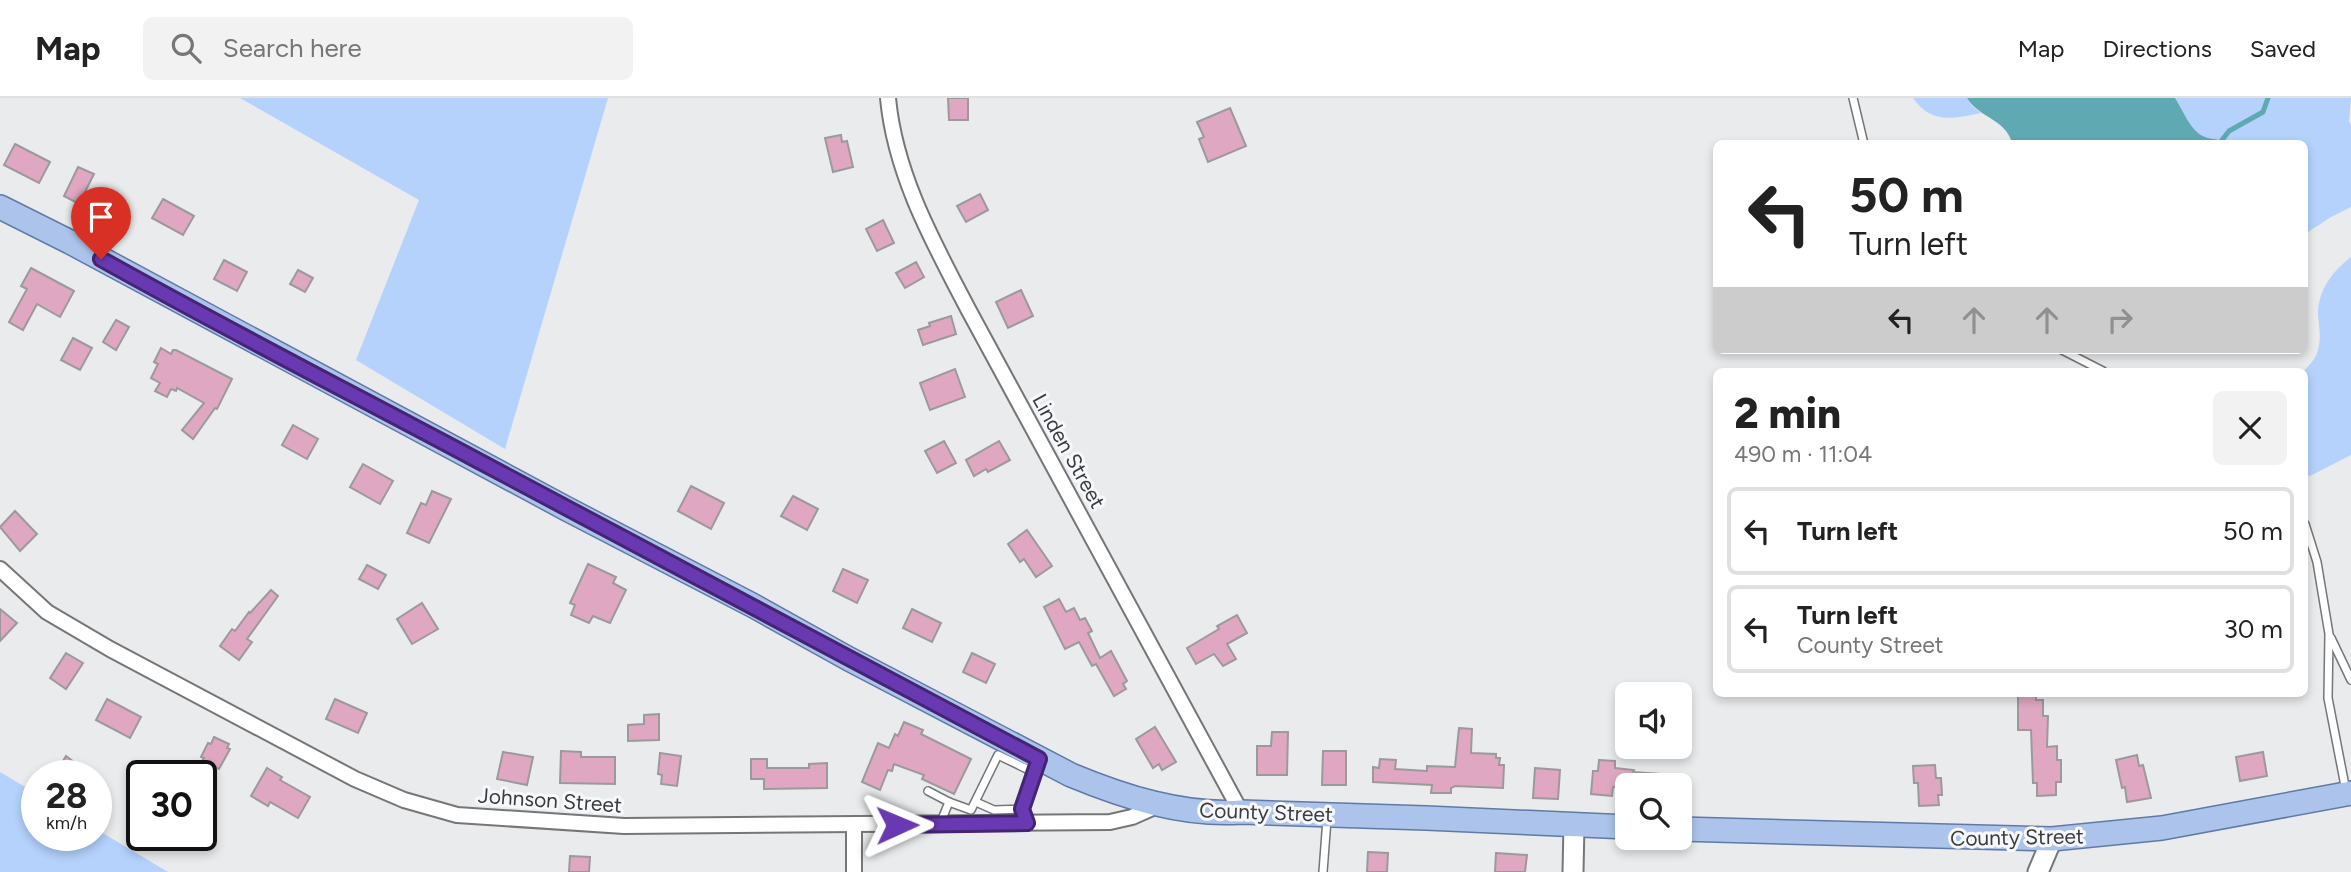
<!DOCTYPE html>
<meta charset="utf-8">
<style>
body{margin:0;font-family:Figtree,sans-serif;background:#f2f2f2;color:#222;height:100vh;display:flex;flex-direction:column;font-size:26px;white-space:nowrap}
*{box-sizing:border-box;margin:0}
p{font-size:23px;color:#767676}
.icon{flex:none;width:38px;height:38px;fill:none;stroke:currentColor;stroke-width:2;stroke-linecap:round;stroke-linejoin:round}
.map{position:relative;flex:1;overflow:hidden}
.drawer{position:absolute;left:1713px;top:270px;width:595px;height:329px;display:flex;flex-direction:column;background:#fff;border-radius:10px;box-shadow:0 4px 10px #0003}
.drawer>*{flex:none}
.top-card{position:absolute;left:1713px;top:42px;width:595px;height:214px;border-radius:10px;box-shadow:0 4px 10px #0003;background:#fff;color:#222;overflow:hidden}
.controls{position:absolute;left:1615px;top:584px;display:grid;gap:14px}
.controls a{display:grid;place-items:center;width:77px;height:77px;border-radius:10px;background:#fff;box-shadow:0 4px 10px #0003;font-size:35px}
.speed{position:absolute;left:21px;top:662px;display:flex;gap:14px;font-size:35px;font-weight:700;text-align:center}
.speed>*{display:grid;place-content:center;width:91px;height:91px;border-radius:50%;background:#fff;box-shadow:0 4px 10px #0003;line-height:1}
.speed small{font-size:18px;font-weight:400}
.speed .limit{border:4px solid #111;border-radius:10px;background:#fff;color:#111}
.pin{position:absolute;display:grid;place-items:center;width:60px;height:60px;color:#fff;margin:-72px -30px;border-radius:50% 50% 50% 0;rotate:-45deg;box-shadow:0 0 7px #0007}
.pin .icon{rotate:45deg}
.me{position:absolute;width:77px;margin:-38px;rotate:89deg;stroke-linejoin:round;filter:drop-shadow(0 0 5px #0008)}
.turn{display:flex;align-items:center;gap:24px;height:147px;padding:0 21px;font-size:32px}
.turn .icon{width:91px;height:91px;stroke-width:2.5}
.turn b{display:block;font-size:49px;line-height:60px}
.lanes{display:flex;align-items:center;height:66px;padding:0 21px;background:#0003;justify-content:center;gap:35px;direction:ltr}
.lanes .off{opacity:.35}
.round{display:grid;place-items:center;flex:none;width:74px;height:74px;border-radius:10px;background:#f2f2f2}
.head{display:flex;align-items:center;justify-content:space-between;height:119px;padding:0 21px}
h1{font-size:42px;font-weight:800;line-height:52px}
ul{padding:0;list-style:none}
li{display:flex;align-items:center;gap:21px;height:88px;margin:0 14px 10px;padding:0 7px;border:4px solid #e0e0e0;border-radius:10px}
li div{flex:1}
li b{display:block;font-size:26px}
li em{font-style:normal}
header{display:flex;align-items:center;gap:42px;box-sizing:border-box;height:98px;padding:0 35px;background:#fff;border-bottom:2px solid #e0e0e0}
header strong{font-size:33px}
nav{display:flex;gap:38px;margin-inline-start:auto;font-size:24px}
.search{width:490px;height:63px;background:#f2f2f2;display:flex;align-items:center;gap:18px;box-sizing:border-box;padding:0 24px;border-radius:10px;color:#767676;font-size:26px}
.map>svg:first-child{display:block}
.green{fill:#b4d2fc}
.water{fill:#5fa9b2}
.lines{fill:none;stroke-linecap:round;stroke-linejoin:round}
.stream{stroke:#5fa9b2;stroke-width:5}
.building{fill:#dfa7c2;stroke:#9c999b;stroke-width:2}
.lane-casing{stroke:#757678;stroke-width:10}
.street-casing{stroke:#757678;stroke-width:18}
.secondary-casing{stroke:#757678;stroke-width:23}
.primary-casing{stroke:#607aa5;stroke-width:26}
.lane{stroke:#fff;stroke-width:7}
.street{stroke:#fff;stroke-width:14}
.secondary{stroke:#fff;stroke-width:19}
.primary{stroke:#acc4eb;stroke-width:23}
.route-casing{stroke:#442573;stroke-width:18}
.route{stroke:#6939b1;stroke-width:12}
.labels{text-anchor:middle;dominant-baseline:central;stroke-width:6;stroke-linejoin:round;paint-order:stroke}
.street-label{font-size:21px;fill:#3b3c3d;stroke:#f6f8fb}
</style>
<header>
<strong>Map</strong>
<div class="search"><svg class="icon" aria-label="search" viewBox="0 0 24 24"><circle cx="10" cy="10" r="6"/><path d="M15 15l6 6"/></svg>Search here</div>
<nav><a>Map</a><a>Directions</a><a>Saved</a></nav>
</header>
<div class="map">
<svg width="2351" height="774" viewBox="0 0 2351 774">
<rect width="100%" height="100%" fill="#e9ebed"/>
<g class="green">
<path d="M240,0H608L505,351L356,262L419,102Z"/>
<path d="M1913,0H1967L1972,8L1981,15C1953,21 1931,26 1913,0Z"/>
<path d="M2175,0H2351L2349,23L2351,28V109L2331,119L2305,136V46L2226,45C2219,40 2213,42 2205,39C2191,34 2183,12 2175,0Z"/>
<path d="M2351,159V357L2310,378L2305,377L2304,273C2308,268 2315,262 2317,255C2322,241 2319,230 2318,216C2318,192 2333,173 2351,159Z"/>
<path d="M0,674L37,696V737H96V731L168,774H0Z"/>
</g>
<path class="water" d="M1967,0H2175C2183,12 2191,34 2205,39C2213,42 2219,40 2226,45H2012C2006,21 1979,20 1967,0Z"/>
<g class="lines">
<path class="stream" d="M2222,42L2229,33L2263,14L2268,0"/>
</g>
<g class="building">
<path d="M948,0H968V22H949Z"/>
<path d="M1230,10L1246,48L1208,64L1199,41L1204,39L1197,24Z"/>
<path d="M841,37L842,44L847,43L853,69L833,74L825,40Z"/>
<path d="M15,46L50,64L39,85L4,67Z"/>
<path d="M78,69L94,76L79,106L64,98Z"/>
<path d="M980,96L988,112L966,124L957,108Z"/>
<path d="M163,101L194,118L183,137L152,120Z"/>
<path d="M883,122L894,145L877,153L866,131Z"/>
<path d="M224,162L247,174L237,193L214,181Z"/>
<path d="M916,164L924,179L905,190L896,175Z"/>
<path d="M31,170L74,193L60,219L37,206L23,232L9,224L27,191L21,188Z"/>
<path d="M298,172L313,180L305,194L290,186Z"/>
<path d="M1021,192L1033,218L1008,230L996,204Z"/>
<path d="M951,218L956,236L923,247L918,232L930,228L929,225Z"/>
<path d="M116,222L129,229L116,252L103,244Z"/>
<path d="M73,240L92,250L80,272L61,262Z"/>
<path d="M161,250L171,256L173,252H176L232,281L217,311L215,310L193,341L182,332L204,305L177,290L176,293L171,291L167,299L155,293L160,285L151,280L158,266L154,264Z"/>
<path d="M955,271L965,299L930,312L920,285Z"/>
<path d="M293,327L318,341L307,361L282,347Z"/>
<path d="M944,343L956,365L937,375L925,353Z"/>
<path d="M999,343L1010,362L988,374L986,371L974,378L966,362Z"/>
<path d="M363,366L393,383L380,406L350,389Z"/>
<path d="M691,388L724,405L711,431L678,413Z"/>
<path d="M432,393L451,401L429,445L407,435L421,405L426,407Z"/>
<path d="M793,398L818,411L807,432L781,418Z"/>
<path d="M15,413L37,436L20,453L0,429Z"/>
<path d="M1027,432L1052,468L1036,479L1024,461L1020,464L1008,446Z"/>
<path d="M588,466L616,479L613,485L626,492L610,525L593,518L589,525L571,517L575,507L570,505Z"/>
<path d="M367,467L386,477L378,491L359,481Z"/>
<path d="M843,471L868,482L857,505L833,493Z"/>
<path d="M271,492L278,498L247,541L252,544L239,562L220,548L232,531L235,533L249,514L250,515Z"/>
<path d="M1059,501L1066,514L1074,510L1080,522L1085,520L1092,533L1088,535L1100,560L1111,553L1127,583L1123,586L1126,591L1114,598L1096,566L1092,568L1079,544L1065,551L1044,509Z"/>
<path d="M422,505L438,531L412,546L397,521Z"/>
<path d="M0,511L17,525L0,543Z"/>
<path d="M912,511L941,525L932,544L903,530Z"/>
<path d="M1237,517L1247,535L1227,546L1236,561L1223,568L1214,556L1196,566L1187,550L1219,531L1217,528Z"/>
<path d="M66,555L83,565L66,591L50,580Z"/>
<path d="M972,555L995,566L986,585L963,574Z"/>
<path d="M2018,598H2036V602H2043V618H2048L2047,649L2057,648V662H2061V684H2056V697L2037,698V685H2033L2031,632H2018Z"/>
<path d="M107,601L141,619L130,640L96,622Z"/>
<path d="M335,601L367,615L358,635L326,621Z"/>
<path d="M659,616V642L628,643V627L644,626V617Z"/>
<path d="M904,624L923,632L921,636L971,661L954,696L922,681L924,677L894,666L892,673L888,672L880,692L862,684L878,645L889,650L895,636L898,638Z"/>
<path d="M1155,629L1176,664L1162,672L1159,666L1153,670L1136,641Z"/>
<path d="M1459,630L1472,631L1471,655L1496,656V660H1500L1499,667H1504L1503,690L1455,688L1451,690V695H1431L1432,687L1373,684V669L1379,670L1380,661L1396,662L1395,671L1427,673V668L1455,669Z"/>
<path d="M1272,634H1288L1287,677H1257V648H1271Z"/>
<path d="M214,639L229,646L227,650L230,651L219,671L202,663L204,660L201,659L208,645L211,646Z"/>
<path d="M561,653L581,654V659H615V686L560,685Z"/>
<path d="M1323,653H1346V687H1322Z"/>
<path d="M503,654L533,659L527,687L497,681Z"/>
<path d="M2263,654L2267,678L2240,683L2236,659Z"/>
<path d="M660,655L681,658L677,688L661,686L662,677L658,676Z"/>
<path d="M2137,657L2139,668L2143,667L2151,700L2127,704L2125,689L2122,690L2116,662Z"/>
<path d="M66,658L78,667L71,677H64L57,673Z"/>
<path d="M751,661H767V670H809V666L827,665V690L764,691V681H751Z"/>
<path d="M1599,662L1615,663V670L1634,672L1633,674L1674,677V688H1628V691L1613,689L1612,698L1591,696L1593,673H1598Z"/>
<path d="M1935,667L1936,680H1941L1942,697H1938L1939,707L1919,708L1918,685H1914L1913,668Z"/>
<path d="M267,670L282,679L280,682L310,699L298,720L270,704L268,708L251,698Z"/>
<path d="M1535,670L1560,672L1558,701L1533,700Z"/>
<path d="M1368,754L1388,755L1387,774H1367Z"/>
<path d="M1496,755L1527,757L1525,774H1495Z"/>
<path d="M570,758L590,759L589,774H569Z"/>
</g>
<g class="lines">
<defs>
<g id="lane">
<path d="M1853,0L1864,46"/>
<path d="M2062,252L2103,273"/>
<path d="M2305,426L2317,464L2329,536L2328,600L2346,693"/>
<path d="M2331,540L2351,582"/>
<path d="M928,693L949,704L940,726"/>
<path d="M949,704L971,712L998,657L1033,674"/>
<path d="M976,704L994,712L1022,711"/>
<path d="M1027,725L1022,711L1035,671"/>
<path d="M1323,774L1327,721"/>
</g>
<g id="street">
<path d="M888,0C895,76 933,144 968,211L1241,714"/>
<path d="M0,471L47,514L110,551L355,681L404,702L457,717L624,728L1110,724L1132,719L1159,707"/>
<path d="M854,774V728"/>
</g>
<g id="secondary">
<path d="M1573,774L1574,727"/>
<path d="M2038,774L2052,741"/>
</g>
<g id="primary">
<path d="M0,109L70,144L567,411L752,507L849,561L1071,677C1124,699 1183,718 1241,714L1426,720L1628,729"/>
<path d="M1680,731L2052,741L2162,730L2351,695"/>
</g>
</defs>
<use href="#lane" class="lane-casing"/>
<use href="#street" class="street-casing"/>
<use href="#secondary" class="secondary-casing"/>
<use href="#primary" class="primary-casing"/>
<use href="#lane" class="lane"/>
<use href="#street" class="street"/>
<use href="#secondary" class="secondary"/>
<use href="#primary" class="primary"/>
</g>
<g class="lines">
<defs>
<path id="route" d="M101,161C224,230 349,294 473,360C661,461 851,560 1039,661L1022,711L1027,725L897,727"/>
</defs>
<use href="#route" class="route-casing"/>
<use href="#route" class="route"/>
</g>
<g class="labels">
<g class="street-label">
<text transform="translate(1069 353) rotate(61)">Linden Street</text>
<text transform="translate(550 702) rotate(4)">Johnson Street</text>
<text transform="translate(1266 714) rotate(2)">County Street</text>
<text transform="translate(2017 739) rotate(-1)">County Street</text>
</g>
</g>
</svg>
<div class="controls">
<a><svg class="icon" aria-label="sound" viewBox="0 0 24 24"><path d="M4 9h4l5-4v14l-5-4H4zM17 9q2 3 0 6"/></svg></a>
<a><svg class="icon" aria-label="search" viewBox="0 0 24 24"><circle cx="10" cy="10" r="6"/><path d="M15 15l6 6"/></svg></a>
</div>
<div class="speed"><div>28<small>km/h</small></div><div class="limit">30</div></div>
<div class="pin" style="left:101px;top:161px;background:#d93025"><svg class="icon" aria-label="arrive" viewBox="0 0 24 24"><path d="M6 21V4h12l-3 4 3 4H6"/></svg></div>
<svg class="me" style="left:897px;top:727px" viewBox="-20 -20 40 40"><path d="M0-17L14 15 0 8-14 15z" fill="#6939b1" stroke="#fff" stroke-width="4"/></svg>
<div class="top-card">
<div class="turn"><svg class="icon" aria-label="left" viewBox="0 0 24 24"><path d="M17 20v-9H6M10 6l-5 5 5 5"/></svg><div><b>50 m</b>Turn left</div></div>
<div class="lanes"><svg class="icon" aria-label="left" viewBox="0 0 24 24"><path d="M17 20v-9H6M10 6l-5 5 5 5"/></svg><svg class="icon off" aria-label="ahead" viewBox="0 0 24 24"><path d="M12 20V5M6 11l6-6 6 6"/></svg><svg class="icon off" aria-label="ahead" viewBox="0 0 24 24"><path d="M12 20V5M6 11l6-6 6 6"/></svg><svg class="icon off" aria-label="right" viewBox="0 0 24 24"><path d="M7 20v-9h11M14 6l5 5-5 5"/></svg></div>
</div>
<section class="drawer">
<div class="head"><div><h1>2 min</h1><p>490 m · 11:04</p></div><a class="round"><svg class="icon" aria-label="close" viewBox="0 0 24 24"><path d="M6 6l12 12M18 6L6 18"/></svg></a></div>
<ul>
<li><svg class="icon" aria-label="left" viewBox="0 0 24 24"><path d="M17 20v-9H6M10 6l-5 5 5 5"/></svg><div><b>Turn left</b></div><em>50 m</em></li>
<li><svg class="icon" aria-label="left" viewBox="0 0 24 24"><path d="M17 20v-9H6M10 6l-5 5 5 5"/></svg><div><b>Turn left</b><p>County Street</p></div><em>30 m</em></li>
</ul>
</section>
</div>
